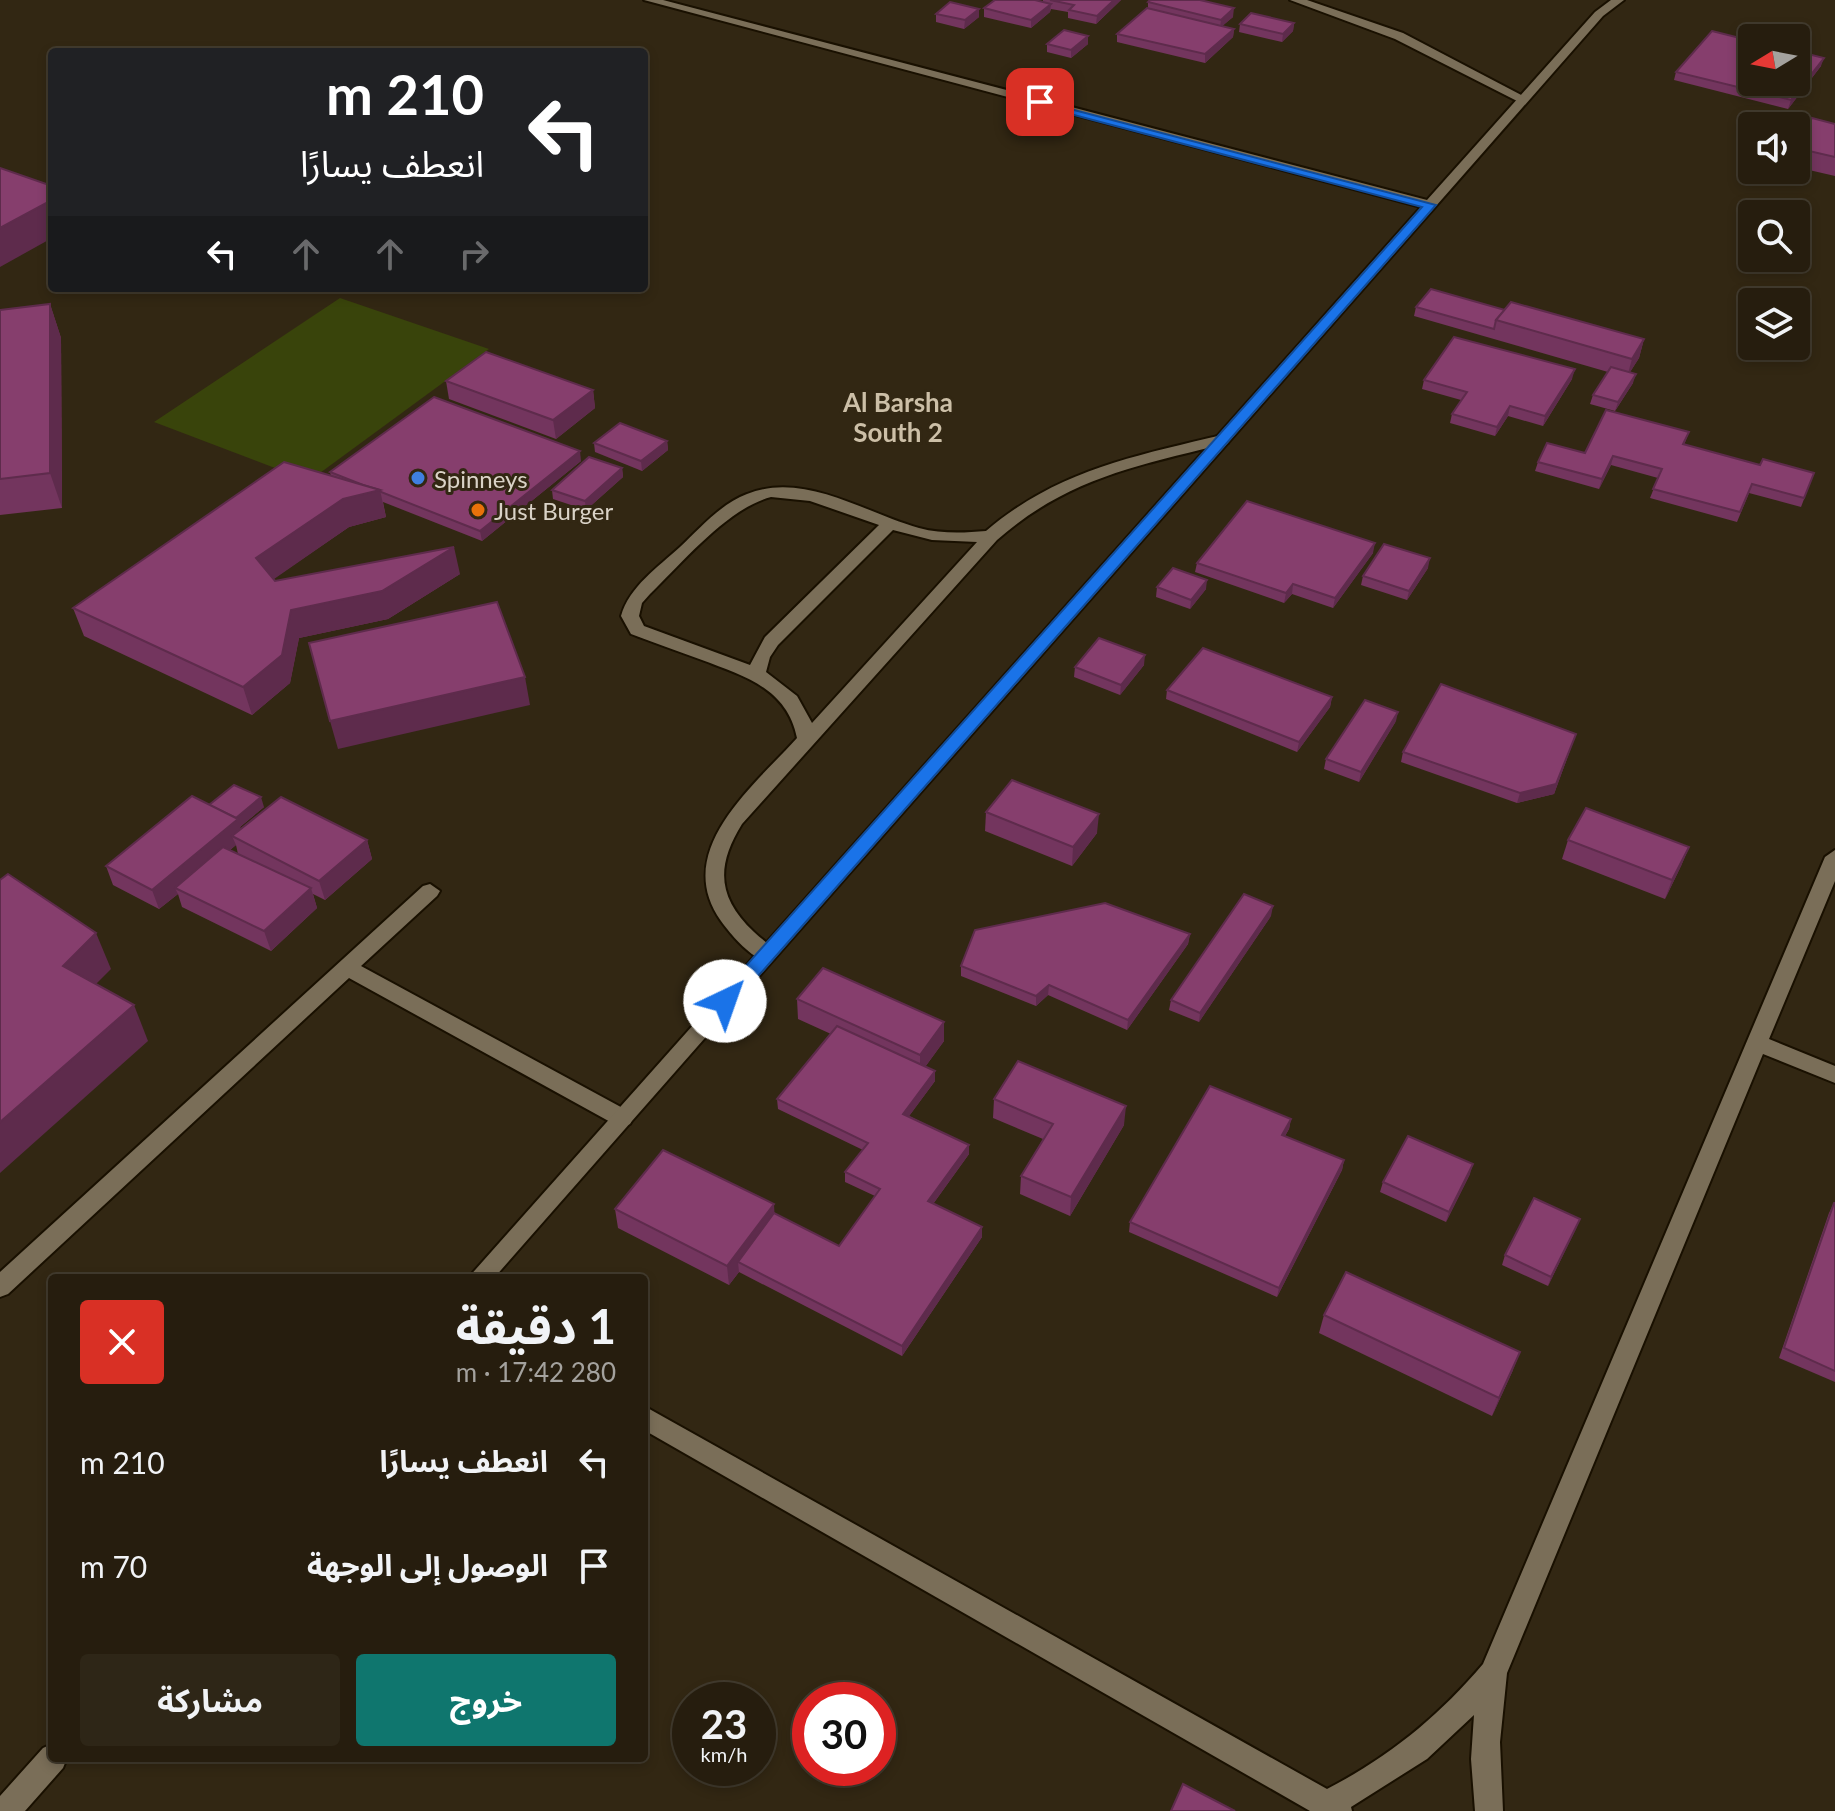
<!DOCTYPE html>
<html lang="ar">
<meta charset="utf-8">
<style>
body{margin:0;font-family:Lato,"Noto Sans Arabic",sans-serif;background:#2e2617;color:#f1f3f6;direction:rtl;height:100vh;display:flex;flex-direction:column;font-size:30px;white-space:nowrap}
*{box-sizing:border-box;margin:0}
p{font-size:26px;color:#a4a29e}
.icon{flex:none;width:44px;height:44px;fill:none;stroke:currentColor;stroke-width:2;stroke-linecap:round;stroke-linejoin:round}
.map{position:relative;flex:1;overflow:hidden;direction:ltr}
.side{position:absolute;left:48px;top:1274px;width:600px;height:488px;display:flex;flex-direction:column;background:#261d0e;border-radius:8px;box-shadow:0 4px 12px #0003,0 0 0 2px #423b2e;direction:rtl}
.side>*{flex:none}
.guide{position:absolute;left:48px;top:48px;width:600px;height:244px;border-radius:8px;box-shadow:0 4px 12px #0003,0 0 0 2px #423b2e;direction:rtl;background:#202124;color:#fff;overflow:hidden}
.needle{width:52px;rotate:260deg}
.controls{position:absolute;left:1738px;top:24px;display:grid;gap:16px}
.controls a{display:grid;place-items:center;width:72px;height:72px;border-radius:8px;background:#261d0e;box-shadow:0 4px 12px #0003,0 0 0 2px #423b2e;font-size:40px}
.speed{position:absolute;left:672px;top:1682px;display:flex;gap:16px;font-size:40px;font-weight:700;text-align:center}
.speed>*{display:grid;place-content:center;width:104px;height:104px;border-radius:50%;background:#261d0e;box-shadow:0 4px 12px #0003,0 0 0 2px #423b2e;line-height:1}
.speed small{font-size:20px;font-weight:400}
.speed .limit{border:12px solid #d22;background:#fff;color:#111}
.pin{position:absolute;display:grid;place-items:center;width:68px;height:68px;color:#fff;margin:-34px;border-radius:16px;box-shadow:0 4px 12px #0006}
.me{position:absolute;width:88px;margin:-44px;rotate:42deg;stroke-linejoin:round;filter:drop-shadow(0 0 6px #0008)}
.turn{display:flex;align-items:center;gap:28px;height:168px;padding:0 32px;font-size:36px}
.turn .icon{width:104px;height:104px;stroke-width:2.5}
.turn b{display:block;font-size:56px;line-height:68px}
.lanes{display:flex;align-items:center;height:76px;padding:0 32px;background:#0003;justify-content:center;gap:40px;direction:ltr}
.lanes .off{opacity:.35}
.round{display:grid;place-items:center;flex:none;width:84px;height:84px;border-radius:8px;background:#2e2617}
.head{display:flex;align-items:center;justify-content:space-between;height:136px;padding:0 32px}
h1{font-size:48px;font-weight:700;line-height:60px}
.button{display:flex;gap:16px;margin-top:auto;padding:16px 32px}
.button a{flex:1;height:92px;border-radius:8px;background:#0f766e;color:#fff;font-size:32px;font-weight:700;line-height:92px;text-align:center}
.button a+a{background:#2e2617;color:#f1f3f6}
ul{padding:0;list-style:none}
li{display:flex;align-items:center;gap:24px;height:104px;padding:0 32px}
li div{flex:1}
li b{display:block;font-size:30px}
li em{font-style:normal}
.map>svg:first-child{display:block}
.green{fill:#39440b}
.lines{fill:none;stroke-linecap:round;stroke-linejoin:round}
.lane-casing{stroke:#191000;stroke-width:4}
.street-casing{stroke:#191000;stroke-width:4}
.lane{fill:#7a6e58;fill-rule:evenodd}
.street{fill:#7a6e58;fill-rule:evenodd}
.wall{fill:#73355e;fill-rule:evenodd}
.shaded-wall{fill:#5e2b4c}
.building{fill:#863e6d;stroke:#5e2b4c;stroke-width:2}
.route{fill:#1a73e8;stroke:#114b97;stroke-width:2}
.shop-dot{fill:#3f7fe0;stroke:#322713;stroke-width:3}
.food-dot{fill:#e8710a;stroke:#322713;stroke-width:3}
.labels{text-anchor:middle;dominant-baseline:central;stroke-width:6;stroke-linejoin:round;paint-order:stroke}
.poi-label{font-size:24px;fill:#dad3c7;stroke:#322713;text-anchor:start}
.far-district-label{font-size:26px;font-weight:bold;fill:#ccbfa7;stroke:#322713}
</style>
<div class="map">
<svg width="1835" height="1811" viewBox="0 0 1835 1811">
<rect width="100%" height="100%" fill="#322713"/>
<path class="green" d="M340,298L489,349L309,481L154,422Z"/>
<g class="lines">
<defs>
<g id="lane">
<path d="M1290,0H1307L1403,33L1529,99L1519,102L1395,39Z"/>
<path d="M1222,435L1228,437V443C1140,465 1067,478 997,540L742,824C716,866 717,897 754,932C762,940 772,945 777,954L774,959L767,962C749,956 732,936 721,921C671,851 754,786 797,738C787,688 744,676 702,660C678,651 654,643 631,634L621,616C629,587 658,567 680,547C699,529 722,503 747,494C804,471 865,513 919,528C941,534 964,533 986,531C1056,471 1134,456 1222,435ZM771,497L810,501L879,525L765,637L750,665L644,626L639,616L642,603L650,594C682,563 728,508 771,497ZM893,530L932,540L977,542L812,723L797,696L766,672L770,657L778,645Z"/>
<path d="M430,884L440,891L437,896L361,966L630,1112L633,1118L630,1124L622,1127L614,1124L349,978L8,1294L0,1297V1272L423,886Z"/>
</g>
<g id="street">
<path d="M644,0H663L1427,200L1595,12L1611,0H1624L1603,16L494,1278H468L1421,207Z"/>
<path d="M1835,850V881L1769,1039L1835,1066V1083L1763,1054L1507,1673L1500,1742L1503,1811H1475L1471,1759L1474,1715L1427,1759L1351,1807L1352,1811H1310L644,1430V1406L1327,1789C1389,1757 1438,1717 1483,1664L1825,857Z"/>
<path d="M52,1744V1758H67L63,1768L25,1811H0V1796L43,1748Z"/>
</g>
</defs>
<use href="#lane" class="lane-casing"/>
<use href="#street" class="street-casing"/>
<use href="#lane" class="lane"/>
<use href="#street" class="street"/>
</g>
<g class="wall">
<path d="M1043,0H1121L1096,24L1068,18V12L1051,9L1050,12L1031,28L984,17V8L1043,2Z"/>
<path d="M1148,2L1233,17L1222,26L1234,29L1233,37L1205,63L1117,42V34L1148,9Z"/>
<path d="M979,9V17L964,29L936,22V14Z"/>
<path d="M1294,23L1293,31L1282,42L1239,32L1240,24Z"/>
<path d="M1088,36V44L1071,58L1047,52V44Z"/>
<path d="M1821,66L1788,109L1674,80L1676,72Z"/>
<path d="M1835,124V176L1796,167V146Z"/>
<path d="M50,304L61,338L62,508L0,515V310Z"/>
<path d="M1416,307L1505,310L1644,339L1639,358L1630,372L1633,383L1615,411L1590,404L1593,395L1608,372L1414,316Z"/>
<path d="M1572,379L1543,426L1508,416L1495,436L1450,423L1452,414L1461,400L1422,389L1424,380Z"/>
<path d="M446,381L593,390L595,408L556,439L449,399Z"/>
<path d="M1689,432L1684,445L1760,465L1814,473L1801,507L1749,493L1737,522L1650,498L1658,478L1611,465L1599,489L1535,471L1538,462Z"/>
<path d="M667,441L668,450L642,471L595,452L594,443Z"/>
<path d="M581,461L482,541L383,502L386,517L349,527L273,579L275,581L460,574L388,619L299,638L290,683L252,715L84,636L73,608L331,476L330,472Z"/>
<path d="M622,468L623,477L586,510L553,499L552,490Z"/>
<path d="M1373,553L1333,608L1292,594L1284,603L1195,572L1197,563Z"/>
<path d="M1428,568L1407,600L1361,585L1363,576Z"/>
<path d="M1157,587L1206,589L1190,609L1156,597Z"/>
<path d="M1144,665L1120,695L1074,677L1075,667Z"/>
<path d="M1167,690L1332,697L1330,707L1297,752L1166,699Z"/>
<path d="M1396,721L1359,782L1324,769L1326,759Z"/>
<path d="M1576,734L1554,794L1517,803L1401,762L1403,752Z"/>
<path d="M209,805L264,807L240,827L241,829L367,840L372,859L325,900L313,894L317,908L271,951L182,907L178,894L159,909L113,885L106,866ZM236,845L238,854L230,850Z"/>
<path d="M986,812L1097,833L1072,866L985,831Z"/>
<path d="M1568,840L1689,847L1681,866L1665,899L1562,859Z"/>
<path d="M1271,916L1199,1022L1169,1010L1171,1000Z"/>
<path d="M1190,934L1188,944L1127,1030L1048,995L1036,1006L961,976V966Z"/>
<path d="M797,999L944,1041L925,1067L935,1071V1081L909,1116L969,1145V1154L933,1204L982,1237L902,1356L739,1272L729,1285L618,1228L615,1209L774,1204V1213L839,1246L875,1196L845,1182V1172L863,1150L778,1109L777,1099L831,1034L798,1019Z"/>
<path d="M994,1099L1124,1125L1070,1216L1020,1194L1021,1176L1043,1139L993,1118Z"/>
<path d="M1291,1119L1289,1129L1285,1136L1344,1160L1342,1170L1277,1297L1129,1232L1130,1222Z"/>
<path d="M1470,1174L1446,1222L1380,1192L1383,1182Z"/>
<path d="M1834,1203H1835V1382L1779,1358L1829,1213Z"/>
<path d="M1580,1219L1548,1286L1502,1265L1505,1255Z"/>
<path d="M1324,1315L1513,1370L1492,1416L1319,1333Z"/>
</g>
<g class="shaded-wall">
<path d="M1114,0H1121L1096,24L1097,16Z"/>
<path d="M1051,4L1050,12L1031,28V20Z"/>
<path d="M1234,8L1233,17L1220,28L1221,20Z"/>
<path d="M979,9V17L964,29L965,20Z"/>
<path d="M1294,23L1293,31L1282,42L1283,34Z"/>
<path d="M1234,29L1233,37L1205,63V54Z"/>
<path d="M1088,36V44L1071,58V50Z"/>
<path d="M1824,58L1821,66L1788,109L1791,100Z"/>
<path d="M52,200V238L0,267V228Z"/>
<path d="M50,304L61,338L62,508L50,473Z"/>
<path d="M1644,339L1639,358L1627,377L1632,359Z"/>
<path d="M1575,369L1572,379L1543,426L1545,416Z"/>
<path d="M1636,374L1633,383L1615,411L1618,402Z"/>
<path d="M593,390L595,408L556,439L553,420Z"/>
<path d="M1510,406L1508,416L1495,436L1497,427Z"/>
<path d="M667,441L668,450L642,471L641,461Z"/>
<path d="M580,451L581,461L482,541L480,531Z"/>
<path d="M1613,456L1611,465L1599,489L1602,479Z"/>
<path d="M622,468L623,477L586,510L585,501Z"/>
<path d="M380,490L386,517L349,527L264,586L256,558L343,499Z"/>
<path d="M1375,543L1373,553L1333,608L1335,598Z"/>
<path d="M454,547L460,574L388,619L299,638L290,683L252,715L243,687L291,610Z"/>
<path d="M1430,558L1428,568L1407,600L1409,591Z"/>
<path d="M1207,580L1206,589L1190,609L1191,600Z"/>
<path d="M1293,584L1292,594L1284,603L1286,593Z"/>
<path d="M1145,655L1144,665L1120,695L1121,685Z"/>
<path d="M525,677L530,705L338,749L330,721Z"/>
<path d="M1332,697L1330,707L1297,752L1299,742Z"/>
<path d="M1398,712L1396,721L1359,782L1361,772Z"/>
<path d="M1576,734L1554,794L1517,803L1520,793Z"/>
<path d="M261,797L264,807L240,827L244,838L232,836L236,845L181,891L175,888L178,894L159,909L152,890Z"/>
<path d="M1099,814L1097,833L1072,866L1073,847Z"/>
<path d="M367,840L372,859L325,900L319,881Z"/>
<path d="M1689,847L1681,866L1665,899L1672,880Z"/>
<path d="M311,888L317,908L271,951L264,931Z"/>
<path d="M1273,906L1271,916L1199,1022L1200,1013Z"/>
<path d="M96,933L111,969L79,1001L63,966Z"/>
<path d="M1190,934L1188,944L1127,1030L1128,1020Z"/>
<path d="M1049,985L1048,995L1036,1006V996Z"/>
<path d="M134,1005L148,1041L0,1173V1122Z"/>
<path d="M944,1022V1041L920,1074V1055Z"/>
<path d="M935,1071V1081L904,1123L903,1114Z"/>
<path d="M1126,1106L1124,1125L1070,1216L1071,1197Z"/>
<path d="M1291,1119L1289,1129L1280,1144L1282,1135Z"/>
<path d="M969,1145V1154L928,1211V1201Z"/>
<path d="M1344,1160L1342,1170L1277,1297L1279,1288Z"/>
<path d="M1473,1164L1470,1174L1446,1222L1449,1212Z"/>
<path d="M774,1204L775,1223L738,1262L739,1272L729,1285L727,1266Z"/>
<path d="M1580,1219L1576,1229L1548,1286L1551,1277Z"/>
<path d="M982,1227V1237L902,1356V1346Z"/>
<path d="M1520,1352L1513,1370L1492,1416L1499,1398Z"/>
</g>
<g class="building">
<path d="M995,0H1035L1051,4L1031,20L984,8Z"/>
<path d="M1050,0H1114L1097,16L1069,10L1074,5Z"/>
<path d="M1150,0H1200L1234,8L1221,20L1148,2Z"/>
<path d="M950,2L979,9L965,20L936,14Z"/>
<path d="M1147,8L1234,29L1205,54L1117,34Z"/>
<path d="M1251,13L1294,23L1283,34L1240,24Z"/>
<path d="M1064,30L1088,36L1071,50L1047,44Z"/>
<path d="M1712,31L1752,41V82H1796V51L1824,58L1791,100L1676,72Z"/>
<path d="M1812,118L1835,124V157L1796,148V146Z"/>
<path d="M0,168L52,186V200L0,228Z"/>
<path d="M1431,289L1505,310L1496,320L1494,329L1416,307Z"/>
<path d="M1511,302L1644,339L1632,359L1496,320Z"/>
<path d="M50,304V473L0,479V310Z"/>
<path d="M1454,337L1575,369L1545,416L1510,406L1497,427L1452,414L1467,392L1424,380Z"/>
<path d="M486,352L593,390L553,420L446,381Z"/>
<path d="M1611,367L1636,374L1618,402L1593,395Z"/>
<path d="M434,397L580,451L480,531L381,492L380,490L363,485L330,472Z"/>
<path d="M1606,410L1689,432L1683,444L1760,465L1763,459L1814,473L1804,498L1752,484L1740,512L1653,489L1662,469L1613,456L1602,479L1538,462L1547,443L1585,453Z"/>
<path d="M620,423L667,441L641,461L594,443Z"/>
<path d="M589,457L622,468L585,501L552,490Z"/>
<path d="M284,462L380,490L343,499L256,558L275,581L454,547L382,591L291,610L282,655L243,687L73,608Z"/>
<path d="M1247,501L1375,543L1335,598L1293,584L1286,593L1197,563Z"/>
<path d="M1384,544L1430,558L1409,591L1363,576Z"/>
<path d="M1173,568L1207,580L1191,600L1157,587Z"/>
<path d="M497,602L525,677L330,721L309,643Z"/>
<path d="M1099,638L1145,655L1121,685L1075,667Z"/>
<path d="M1203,648L1332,697L1299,742L1167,690Z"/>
<path d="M1441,684L1576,734L1556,784L1520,793L1403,752Z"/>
<path d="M1365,700L1398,712L1361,772L1326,759Z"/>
<path d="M1012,780L1099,814L1073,847L986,812Z"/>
<path d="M234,785L261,797L236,818L209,805Z"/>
<path d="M192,796L238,819L152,890L106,866Z"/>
<path d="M281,797L367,840L319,881L232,836Z"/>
<path d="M1586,808L1689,847L1672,880L1568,840Z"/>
<path d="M223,847L311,888L264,931L175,888Z"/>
<path d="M8,874L96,933L63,966L134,1005L0,1122V880Z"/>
<path d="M1244,894L1273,906L1200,1013L1171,1000Z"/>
<path d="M1105,903L1190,934L1128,1020L1049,985L1036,996L961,966L975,930Z"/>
<path d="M823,968L944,1022L920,1055L797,999Z"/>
<path d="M837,1026L935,1071L903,1114L969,1145L928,1201L982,1227L902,1346L738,1262L774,1213L839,1246L880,1189L845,1172L868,1143L777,1099Z"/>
<path d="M1018,1061L1126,1106L1071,1197L1021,1176L1053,1124L994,1099Z"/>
<path d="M1210,1086L1291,1119L1282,1135L1344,1160L1279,1288L1130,1222Z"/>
<path d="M1408,1136L1473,1164L1449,1212L1383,1182Z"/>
<path d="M663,1150L774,1204L727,1266L615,1209Z"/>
<path d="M1534,1198L1580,1219L1551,1277L1505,1255Z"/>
<path d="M1834,1203H1835V1371L1784,1348Z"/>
<path d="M1346,1272L1520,1352L1499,1398L1324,1315Z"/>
<path d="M1183,1784L1235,1811H1171Z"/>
</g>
<path class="route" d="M1036,100L1436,205L732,1006H719L716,1001L719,996L1422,207L1036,105Z"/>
<circle class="shop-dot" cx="418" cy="478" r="8"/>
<circle class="food-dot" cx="478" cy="510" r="8"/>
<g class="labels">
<g class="poi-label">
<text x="434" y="478">Spinneys</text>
<text x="494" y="510">Just Burger</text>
</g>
<g class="far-district-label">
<text x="898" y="402">Al Barsha<tspan x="898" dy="30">South 2</tspan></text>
</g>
</g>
</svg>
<div class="controls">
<a><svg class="needle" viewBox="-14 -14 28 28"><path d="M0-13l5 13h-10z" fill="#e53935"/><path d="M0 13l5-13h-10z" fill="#a4a29e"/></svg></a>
<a><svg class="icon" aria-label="sound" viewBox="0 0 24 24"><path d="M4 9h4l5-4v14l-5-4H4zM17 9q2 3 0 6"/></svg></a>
<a><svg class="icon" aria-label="search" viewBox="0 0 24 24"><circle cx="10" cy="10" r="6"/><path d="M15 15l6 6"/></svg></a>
<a><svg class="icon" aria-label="layers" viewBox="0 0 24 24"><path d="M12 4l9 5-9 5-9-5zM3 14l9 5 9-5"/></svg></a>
</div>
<div class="speed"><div>23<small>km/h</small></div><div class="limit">30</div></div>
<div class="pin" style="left:1040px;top:102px;background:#d93025"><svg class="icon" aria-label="arrive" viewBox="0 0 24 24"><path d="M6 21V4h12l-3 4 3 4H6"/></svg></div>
<svg class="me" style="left:725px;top:1001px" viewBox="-20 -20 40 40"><circle r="19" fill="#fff"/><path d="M0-13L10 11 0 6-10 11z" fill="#1a73e8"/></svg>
<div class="guide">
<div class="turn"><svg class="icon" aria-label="left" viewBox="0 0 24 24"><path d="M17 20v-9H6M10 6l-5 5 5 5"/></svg><div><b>210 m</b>انعطف يسارًا</div></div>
<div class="lanes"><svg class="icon" aria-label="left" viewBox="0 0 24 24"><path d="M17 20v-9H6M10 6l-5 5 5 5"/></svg><svg class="icon off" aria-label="ahead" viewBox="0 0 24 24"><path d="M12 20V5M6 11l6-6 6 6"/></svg><svg class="icon off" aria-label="ahead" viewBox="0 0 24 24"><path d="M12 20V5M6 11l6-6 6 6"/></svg><svg class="icon off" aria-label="right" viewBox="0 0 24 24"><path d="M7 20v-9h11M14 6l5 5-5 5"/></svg></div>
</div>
<section class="side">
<div class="head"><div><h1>1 دقيقة</h1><p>280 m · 17:42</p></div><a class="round" style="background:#d93025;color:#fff"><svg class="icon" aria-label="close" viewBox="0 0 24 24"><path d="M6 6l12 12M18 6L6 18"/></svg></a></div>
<ul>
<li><svg class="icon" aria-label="left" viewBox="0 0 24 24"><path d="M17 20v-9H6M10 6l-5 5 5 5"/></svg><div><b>انعطف يسارًا</b></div><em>210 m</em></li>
<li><svg class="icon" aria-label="arrive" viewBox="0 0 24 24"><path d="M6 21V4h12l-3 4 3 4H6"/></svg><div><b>الوصول إلى الوجهة</b></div><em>70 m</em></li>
</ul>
<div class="button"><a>خروج</a><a>مشاركة</a></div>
</section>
</div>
